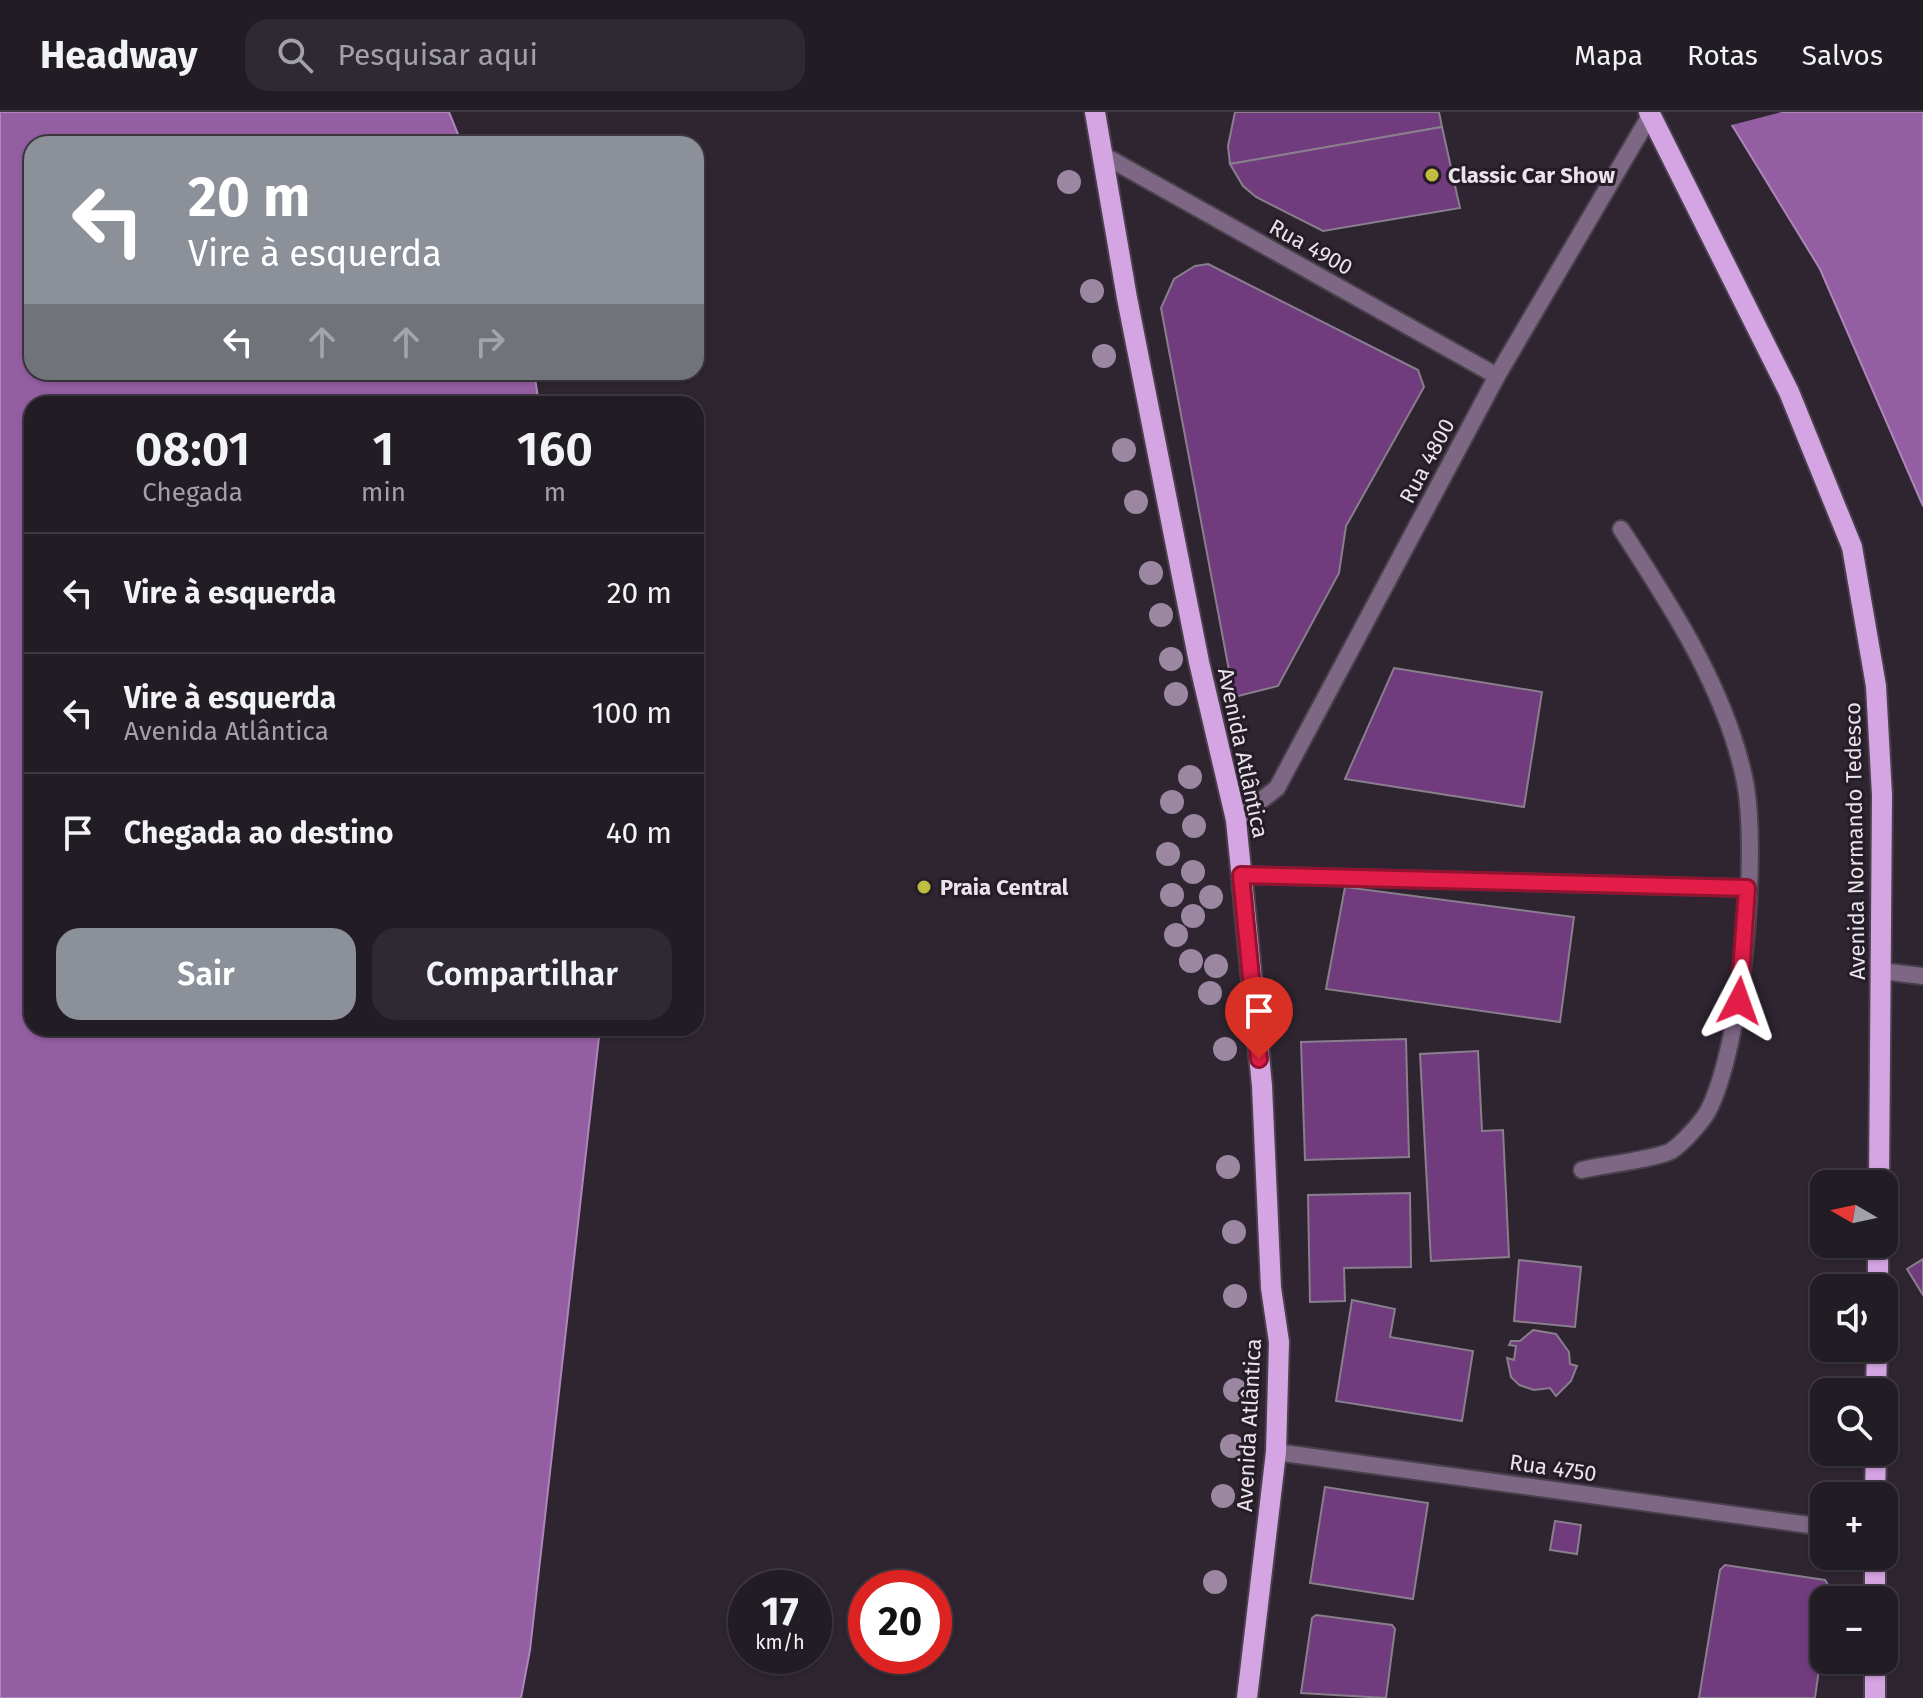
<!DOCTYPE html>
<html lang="pt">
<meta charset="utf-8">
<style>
body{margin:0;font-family:"Fira Sans",sans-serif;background:#2e2932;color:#f1f3f6;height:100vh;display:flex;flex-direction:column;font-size:30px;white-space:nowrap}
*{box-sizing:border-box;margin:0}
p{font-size:26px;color:#a2a1a7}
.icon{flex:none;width:44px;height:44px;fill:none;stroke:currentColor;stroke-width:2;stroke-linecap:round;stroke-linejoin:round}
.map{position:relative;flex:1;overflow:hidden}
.side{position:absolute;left:24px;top:284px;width:680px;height:640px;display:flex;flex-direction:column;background:#221c25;border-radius:24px;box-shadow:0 2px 6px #0004,0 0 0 2px #3f3a42}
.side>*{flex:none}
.guide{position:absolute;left:24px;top:24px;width:680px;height:244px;border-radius:24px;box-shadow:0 2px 6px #0004,0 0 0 2px #3f3a42;background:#8c9099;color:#fff;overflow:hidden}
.needle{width:52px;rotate:279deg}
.fabs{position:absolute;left:1810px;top:1058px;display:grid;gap:16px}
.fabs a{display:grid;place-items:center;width:88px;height:88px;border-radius:16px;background:#221c25;box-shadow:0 2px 6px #0004,0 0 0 2px #3f3a42;font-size:40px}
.speed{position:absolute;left:728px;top:1458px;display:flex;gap:16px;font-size:40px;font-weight:700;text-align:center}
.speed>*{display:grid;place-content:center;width:104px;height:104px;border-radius:50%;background:#221c25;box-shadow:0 2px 6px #0004,0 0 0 2px #3f3a42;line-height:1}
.speed small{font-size:20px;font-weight:400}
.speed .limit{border:12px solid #d22;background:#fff;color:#111}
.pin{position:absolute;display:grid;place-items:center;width:68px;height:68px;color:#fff;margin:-82px -34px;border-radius:50% 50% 50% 0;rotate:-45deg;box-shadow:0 0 8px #0007}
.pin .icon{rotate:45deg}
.me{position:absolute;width:88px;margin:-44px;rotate:4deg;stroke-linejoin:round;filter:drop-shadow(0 0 6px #0008)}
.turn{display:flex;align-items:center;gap:28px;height:168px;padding:0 32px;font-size:36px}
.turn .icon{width:104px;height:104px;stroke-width:2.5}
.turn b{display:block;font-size:56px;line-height:68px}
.lanes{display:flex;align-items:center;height:76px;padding:0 32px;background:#0003;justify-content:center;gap:40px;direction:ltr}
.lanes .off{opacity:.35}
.eta{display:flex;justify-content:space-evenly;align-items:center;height:136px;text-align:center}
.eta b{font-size:48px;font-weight:600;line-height:56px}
.action{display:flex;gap:16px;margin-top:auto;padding:16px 32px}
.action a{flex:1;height:92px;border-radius:24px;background:#8c9099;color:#fff;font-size:32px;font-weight:600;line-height:92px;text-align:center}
.action a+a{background:#2e2932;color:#f1f3f6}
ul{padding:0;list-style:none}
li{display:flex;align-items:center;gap:24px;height:120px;padding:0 32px;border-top:2px solid #3f3a42}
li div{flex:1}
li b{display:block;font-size:30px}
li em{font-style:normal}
header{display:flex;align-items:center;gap:48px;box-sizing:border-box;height:112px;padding:0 40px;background:#221c25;border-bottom:2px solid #3f3a42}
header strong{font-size:38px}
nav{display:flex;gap:44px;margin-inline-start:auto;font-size:28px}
.search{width:560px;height:72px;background:#2e2932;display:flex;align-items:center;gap:20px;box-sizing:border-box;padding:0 28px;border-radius:24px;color:#a2a1a7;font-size:30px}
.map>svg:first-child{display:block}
.water{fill:#945ea3;stroke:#ae86b9;stroke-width:2}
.pier{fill:#2e2531}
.building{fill:#703c7e;stroke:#897e8c;stroke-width:2}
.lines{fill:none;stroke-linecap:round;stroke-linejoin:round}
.service-casing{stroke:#48404b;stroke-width:20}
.minor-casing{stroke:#48404b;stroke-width:20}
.primary-casing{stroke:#48404b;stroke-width:24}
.service{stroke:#7e6785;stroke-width:16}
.minor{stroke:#7e6785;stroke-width:16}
.primary{stroke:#d5a4e2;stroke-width:20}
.tree{fill:#9b87a1}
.route-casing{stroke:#92132f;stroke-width:20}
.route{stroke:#e11d48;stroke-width:14}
.poi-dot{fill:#bfbe41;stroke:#251c27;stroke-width:3}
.labels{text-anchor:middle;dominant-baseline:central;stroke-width:6;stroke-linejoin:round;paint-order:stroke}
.poi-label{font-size:22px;font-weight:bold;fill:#e9e3eb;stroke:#251c27;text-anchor:start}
.street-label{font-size:22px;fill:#e9e3eb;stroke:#251c27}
</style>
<header>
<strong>Headway</strong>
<div class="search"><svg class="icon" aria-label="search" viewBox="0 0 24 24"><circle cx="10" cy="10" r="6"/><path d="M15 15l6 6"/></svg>Pesquisar aqui</div>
<nav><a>Mapa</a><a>Rotas</a><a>Salvos</a></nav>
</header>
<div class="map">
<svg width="1923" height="1586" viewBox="0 0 1923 1586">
<rect width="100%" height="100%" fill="#2e2531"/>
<g class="water">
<path d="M0,0H449L462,32H32V260H534L539,292H32V916H600L530,1538L521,1586H0Z"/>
<path d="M1724,0H1923V394L1820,157Z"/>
</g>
<path class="pier" d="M1720,0H1782L1728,14Z"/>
<g class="building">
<path d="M1235,0H1439L1442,15L1230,52L1228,34Z"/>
<path d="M1442,15L1460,96L1323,119L1256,85L1243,74L1230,52Z"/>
<path d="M1208,152L1418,258L1424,275L1346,414L1339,461L1278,574L1234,585L1161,196L1174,167L1195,154Z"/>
<path d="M1394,556L1542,580L1524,695L1345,667Z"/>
<path d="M1345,775L1574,805L1560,910L1326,877Z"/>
<path d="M1406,927L1409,1045L1305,1048L1301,930Z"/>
<path d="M1478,939L1482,1019L1503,1018L1509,1145L1431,1149L1420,942Z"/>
<path d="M1410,1081L1411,1155L1344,1156L1345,1189L1310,1190L1308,1083Z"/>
<path d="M1923,1147V1183L1907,1157Z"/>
<path d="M1519,1148L1581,1155L1575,1215L1514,1209Z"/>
<path d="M1352,1188L1395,1197L1390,1225L1473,1239L1462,1309L1336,1289Z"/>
<path d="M1533,1218L1556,1222L1569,1240L1570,1252L1577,1254L1571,1269L1556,1284L1550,1276L1534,1278L1519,1273L1511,1265L1507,1246L1514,1248L1516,1234L1509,1233L1511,1229H1520Z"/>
<path d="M1325,1375L1428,1391L1413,1487L1310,1471Z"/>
<path d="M1555,1409L1581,1413L1577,1442L1550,1438Z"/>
<path d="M1725,1453L1825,1468L1830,1476L1829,1488H1824V1522L1815,1586H1699L1720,1458Z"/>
<path d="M1316,1503L1392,1513L1395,1517L1386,1586L1301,1581L1312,1506Z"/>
</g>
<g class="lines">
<defs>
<g id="service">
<path d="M1241,763L1747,776"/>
<path d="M1881,859L1923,864"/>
<path d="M1582,1058C1603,1053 1656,1047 1671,1039C1682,1032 1702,1010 1708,999C1742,934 1760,737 1744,665C1724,574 1671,494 1621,417"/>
</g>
<g id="minor">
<path d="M1103,43L1497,264"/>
<path d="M1236,708L1277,676L1497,264L1651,2"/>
<path d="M1276,1340L1824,1415"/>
</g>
<g id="primary">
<path d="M1095,0L1127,186L1199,550L1236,708L1246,808L1262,974L1271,1176L1279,1230L1276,1340L1247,1586"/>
<path d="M1649,0L1789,280L1852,435L1876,574L1882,683L1879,1072"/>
<path d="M1878,1176V1132"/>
<path d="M1876,1280L1877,1236"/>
<path d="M1875,1384L1876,1340"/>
<path d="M1875,1488V1444"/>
<path d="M1875,1548V1586"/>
</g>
</defs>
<use href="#service" class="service-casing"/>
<use href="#minor" class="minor-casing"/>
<use href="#primary" class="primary-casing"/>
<use href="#service" class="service"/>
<use href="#minor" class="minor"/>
<use href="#primary" class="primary"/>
</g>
<g class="tree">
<circle cx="1069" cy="70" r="12"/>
<circle cx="1092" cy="179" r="12"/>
<circle cx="1104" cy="244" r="12"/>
<circle cx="1124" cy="338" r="12"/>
<circle cx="1136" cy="390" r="12"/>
<circle cx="1151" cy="461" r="12"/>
<circle cx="1161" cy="503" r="12"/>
<circle cx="1171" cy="547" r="12"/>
<circle cx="1176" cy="582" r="12"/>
<circle cx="1190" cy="665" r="12"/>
<circle cx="1172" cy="690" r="12"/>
<circle cx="1194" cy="714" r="12"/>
<circle cx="1168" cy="742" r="12"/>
<circle cx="1193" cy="760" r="12"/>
<circle cx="1172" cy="783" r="12"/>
<circle cx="1211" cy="785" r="12"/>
<circle cx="1193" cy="804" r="12"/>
<circle cx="1176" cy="823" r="12"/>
<circle cx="1191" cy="849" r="12"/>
<circle cx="1216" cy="854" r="12"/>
<circle cx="1210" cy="881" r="12"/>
<circle cx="1225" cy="937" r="12"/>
<circle cx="1228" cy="1055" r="12"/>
<circle cx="1234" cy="1120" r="12"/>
<circle cx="1235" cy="1184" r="12"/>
<circle cx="1235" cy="1278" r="12"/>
<circle cx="1232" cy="1334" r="12"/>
<circle cx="1223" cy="1384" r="12"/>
<circle cx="1215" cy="1470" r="12"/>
</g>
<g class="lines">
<defs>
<path id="route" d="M1259,947L1241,763L1747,776L1739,889"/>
</defs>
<use href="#route" class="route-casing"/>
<use href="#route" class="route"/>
</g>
<g class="poi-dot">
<circle cx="1432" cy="63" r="8"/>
<circle cx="924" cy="775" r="8"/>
</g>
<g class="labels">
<g class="poi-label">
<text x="1448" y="63">Classic Car Show</text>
<text x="940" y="775">Praia Central</text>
</g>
<g class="street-label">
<text transform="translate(1311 135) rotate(29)">Rua 4900</text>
<text transform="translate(1427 349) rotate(-62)">Rua 4800</text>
<text transform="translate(1243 641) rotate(78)">Avenida Atlântica</text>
<text transform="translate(1855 729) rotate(-91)">Avenida Normando Tedesco</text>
<text transform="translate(1249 1313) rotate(-87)">Avenida Atlântica</text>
<text transform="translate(1553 1356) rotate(8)">Rua 4750</text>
</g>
</g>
</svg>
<div class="fabs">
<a><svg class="needle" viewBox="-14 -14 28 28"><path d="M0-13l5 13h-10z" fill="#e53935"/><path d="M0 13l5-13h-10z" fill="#a2a1a7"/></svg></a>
<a><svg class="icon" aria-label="sound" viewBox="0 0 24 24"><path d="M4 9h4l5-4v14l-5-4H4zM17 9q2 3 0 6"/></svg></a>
<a><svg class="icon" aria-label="search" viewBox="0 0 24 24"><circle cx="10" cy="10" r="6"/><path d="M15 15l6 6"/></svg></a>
<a>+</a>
<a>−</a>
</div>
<div class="speed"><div>17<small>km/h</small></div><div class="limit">20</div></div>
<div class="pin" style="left:1259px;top:947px;background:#d93025"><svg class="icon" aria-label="arrive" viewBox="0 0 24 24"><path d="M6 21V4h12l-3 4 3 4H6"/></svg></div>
<svg class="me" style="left:1739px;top:889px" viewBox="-20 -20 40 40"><path d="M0-17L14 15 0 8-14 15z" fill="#e11d48" stroke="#fff" stroke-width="4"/></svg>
<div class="guide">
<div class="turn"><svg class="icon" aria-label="left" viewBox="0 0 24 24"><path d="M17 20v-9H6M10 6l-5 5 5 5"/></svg><div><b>20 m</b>Vire à esquerda</div></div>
<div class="lanes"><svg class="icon" aria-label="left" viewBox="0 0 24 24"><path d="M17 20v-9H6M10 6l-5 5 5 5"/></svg><svg class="icon off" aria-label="ahead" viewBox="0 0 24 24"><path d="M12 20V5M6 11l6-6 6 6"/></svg><svg class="icon off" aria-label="ahead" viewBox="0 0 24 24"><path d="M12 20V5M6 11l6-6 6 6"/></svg><svg class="icon off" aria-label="right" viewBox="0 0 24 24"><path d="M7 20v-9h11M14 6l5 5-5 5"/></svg></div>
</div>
<section class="side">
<div class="eta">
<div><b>08:01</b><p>Chegada</p></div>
<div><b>1</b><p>min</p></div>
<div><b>160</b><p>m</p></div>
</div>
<ul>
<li><svg class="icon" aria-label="left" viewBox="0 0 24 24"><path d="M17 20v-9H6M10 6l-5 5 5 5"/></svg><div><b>Vire à esquerda</b></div><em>20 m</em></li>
<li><svg class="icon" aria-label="left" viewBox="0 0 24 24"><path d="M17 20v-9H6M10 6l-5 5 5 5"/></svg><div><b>Vire à esquerda</b><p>Avenida Atlântica</p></div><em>100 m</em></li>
<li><svg class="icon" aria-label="arrive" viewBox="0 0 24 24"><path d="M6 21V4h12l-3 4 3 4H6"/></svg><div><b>Chegada ao destino</b></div><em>40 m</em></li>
</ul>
<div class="action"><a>Sair</a><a>Compartilhar</a></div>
</section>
</div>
